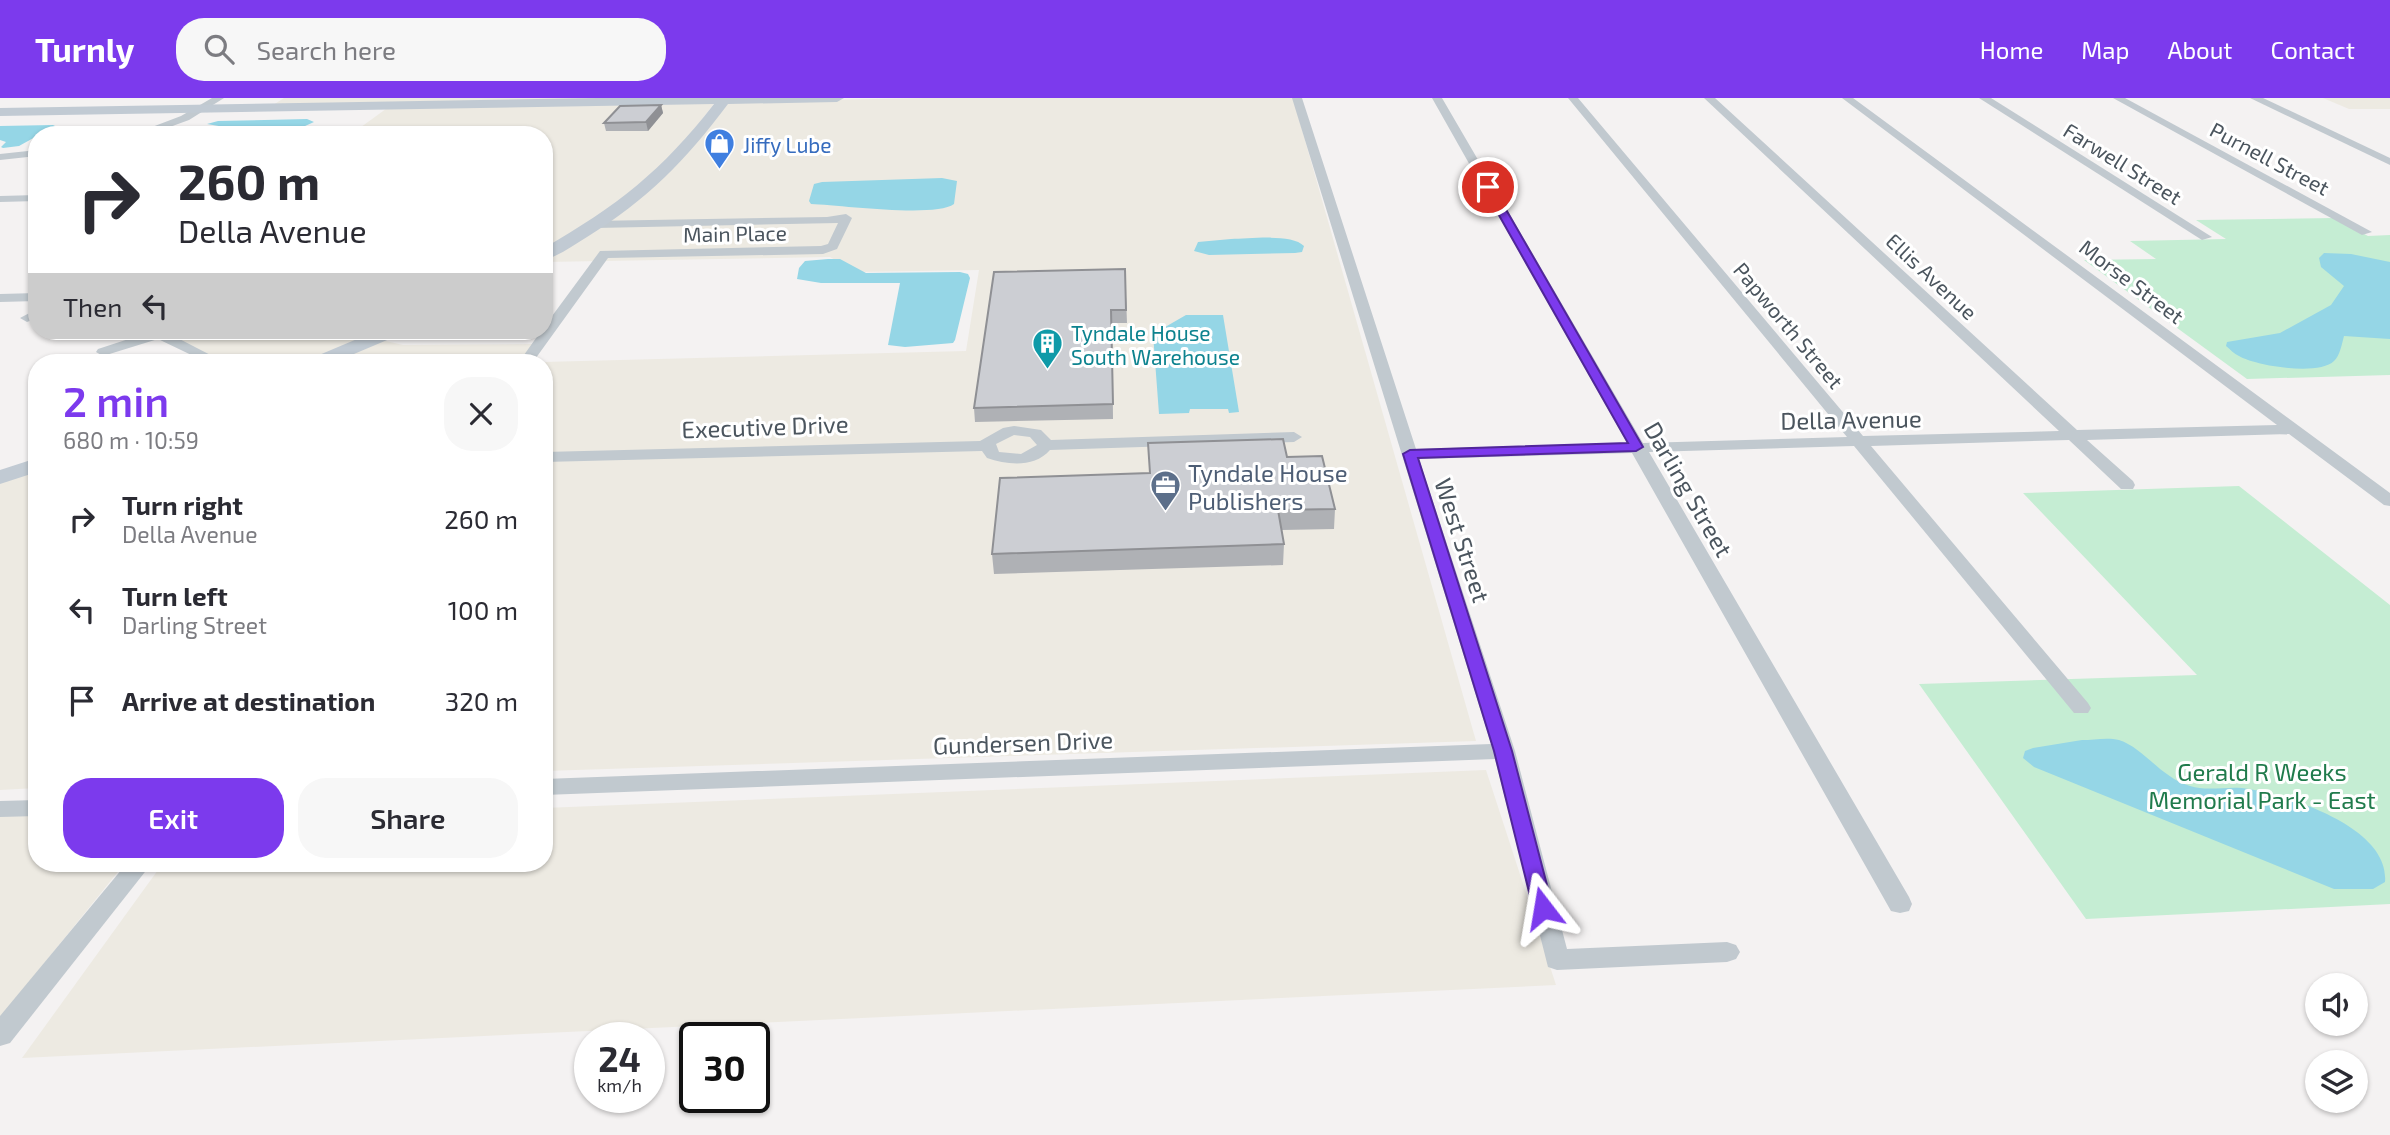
<!DOCTYPE html>
<meta charset="utf-8">
<style>
body{margin:0;font-family:"Exo 2",sans-serif;background:#f7f7f7;color:#2b2b33;height:100vh;display:flex;flex-direction:column;font-size:26px;white-space:nowrap}
*{box-sizing:border-box;margin:0}
p{font-size:23px;color:#7c7c81}
.icon{flex:none;width:38px;height:38px;fill:none;stroke:currentColor;stroke-width:2;stroke-linecap:round;stroke-linejoin:round}
.map{position:relative;flex:1;overflow:hidden}
.side{position:absolute;left:28px;top:256px;width:525px;height:518px;display:flex;flex-direction:column;background:#fff;border-radius:28px;box-shadow:0 2px 5px #0004}
.side>*{flex:none}
.hud{position:absolute;left:28px;top:28px;width:525px;height:214px;border-radius:28px;box-shadow:0 2px 5px #0004;background:#fff;color:#2b2b33;overflow:hidden}
.fabs{position:absolute;left:2305px;top:875px;display:grid;gap:14px}
.fabs a{display:grid;place-items:center;width:63px;height:63px;border-radius:50%;background:#fff;box-shadow:0 2px 5px #0004;font-size:35px}
.speed{position:absolute;left:574px;top:924px;display:flex;gap:14px;font-size:35px;font-weight:700;text-align:center}
.speed>*{display:grid;place-content:center;width:91px;height:91px;border-radius:50%;background:#fff;box-shadow:0 2px 5px #0004;line-height:1}
.speed small{font-size:18px;font-weight:400}
.speed .limit{border:4px solid #111;border-radius:10px;background:#fff;color:#111}
.pin{position:absolute;display:grid;place-items:center;width:60px;height:60px;color:#fff;margin:-30px;border:4px solid #fff;border-radius:50%;box-shadow:0 2px 7px #0007}
.me{position:absolute;width:77px;margin:-38px;rotate:346deg;stroke-linejoin:round;filter:drop-shadow(0 0 5px #0008)}
.turn{display:flex;align-items:center;gap:24px;height:147px;padding:0 35px;font-size:32px}
.turn .icon{width:91px;height:91px;stroke-width:2.5}
.turn b{display:block;font-size:49px;line-height:60px}
.then{display:flex;align-items:center;height:66px;padding:0 35px;background:#0003;gap:14px;font-size:26px}
.round{display:grid;place-items:center;flex:none;width:74px;height:74px;border-radius:28px;background:#f7f7f7}
.overview{display:flex;align-items:center;justify-content:space-between;height:119px;padding:0 35px}
h1{font-size:42px;font-weight:600;line-height:52px;color:#7c3aed}
.primary-button{display:flex;gap:14px;margin-top:auto;padding:14px 35px}
.primary-button a{flex:1;height:80px;border-radius:28px;background:#7c3aed;color:#fff;font-size:28px;font-weight:600;line-height:80px;text-align:center}
.primary-button a+a{background:#f7f7f7;color:#2b2b33}
ul{padding:0;list-style:none}
li{display:flex;align-items:center;gap:21px;height:91px;padding:0 35px}
li div{flex:1}
li b{display:block;font-size:26px}
li em{font-style:normal}
header{display:flex;align-items:center;gap:42px;box-sizing:border-box;height:98px;padding:0 35px;background:#7c3aed;color:#fff}
header strong{font-size:33px}
nav{display:flex;gap:38px;margin-inline-start:auto;font-size:24px}
.search{width:490px;height:63px;background:#f7f7f7;display:flex;align-items:center;gap:18px;box-sizing:border-box;padding:0 24px;border-radius:28px;color:#7c7c81;font-size:26px}
.map>svg:first-child{display:block}
.commercial{fill:#edeae2}
.green{fill:#c5edd3}
.water{fill:#95d6e6}
.lines{fill:none;stroke-linecap:round;stroke-linejoin:round}
.street{fill:#c1c9cf;fill-rule:evenodd}
.secondary{fill:#c1cad3;fill-rule:evenodd}
.wall{fill:#afb1b5}
.shaded-wall{fill:#8f9094}
.building{fill:#ccced3;stroke:#8f9094;stroke-width:2}
.route{fill:#7c3aed;stroke:#51269a;stroke-width:2}
.labels{text-anchor:middle;dominant-baseline:central;stroke-width:6;stroke-linejoin:round;paint-order:stroke}
.far-shop-label{font-size:21px;fill:#366cbe;stroke:#fff;text-anchor:start}
.far-street-label{font-size:21px;fill:#4b555e;stroke:#fff}
.far-culture-label{font-size:21px;fill:#0d838f;stroke:#fff;text-anchor:start}
.street-label{font-size:24px;fill:#4b555e;stroke:#fff}
.service-label{font-size:24px;fill:#4e5e75;stroke:#fff;text-anchor:start}
.park-label{font-size:24px;fill:#207b4c;stroke:#fff}
</style>
<header>
<strong>Turnly</strong>
<div class="search"><svg class="icon" aria-label="search" viewBox="0 0 24 24"><circle cx="10" cy="10" r="6"/><path d="M15 15l6 6"/></svg>Search here</div>
<nav><a>Home</a><a>Map</a><a>About</a><a>Contact</a></nav>
</header>
<div class="map">
<svg width="2390" height="1037" viewBox="0 0 2390 1037">
<rect width="100%" height="100%" fill="#f4f2f2"/>
<g class="commercial">
<path d="M284,0H717L270,9Z"/>
<path d="M924,0H1293L1476,643L544,673L543,264L966,253L979,172L856,174L830,159L544,164V158L605,123L728,4Z"/>
<path d="M2323,0H2390V11H2349Z"/>
<path d="M716,3L666,68L637,93L544,153V37H350L390,8Z"/>
<path d="M161,233H384L313,264H224Z"/>
<path d="M377,241L403,247L535,246L519,264H323Z"/>
<path d="M37,367V690L0,692V379Z"/>
<path d="M1486,672L1556,887L22,960L163,765H544V710Z"/>
<path d="M37,715V765H125L0,920V717Z"/>
</g>
<g class="green">
<path d="M2334,120L2368,138L2390,137V277L2247,281L2084,162L2156,161L2130,143L2226,141L2196,122Z"/>
<path d="M2239,388L2390,507V806L2086,821L1919,586L2197,577L2023,395Z"/>
</g>
<g class="water">
<path d="M307,21L314,24L285,37L242,36V32L207,26L218,23Z"/>
<path d="M0,28L53,27L55,28L19,48L3,50L1,49L6,44L0,42Z"/>
<path d="M942,80L957,83L954,106C935,120 840,107 811,106L809,103L814,86L822,84Z"/>
<path d="M1231,141C1249,141 1292,135 1304,148L1302,154L1295,155L1209,157L1194,153L1198,144Z"/>
<path d="M2324,155L2351,156L2390,164V241L2344,238C2342,245 2340,258 2334,263C2319,278 2256,268 2239,258C2234,256 2230,251 2226,248L2227,244L2280,235L2331,207L2344,188L2321,169L2319,160Z"/>
<path d="M828,161H840L866,175L960,174L968,176L970,180L955,242L953,245L905,249L888,247L900,185H821L797,181L799,170L805,163Z"/>
<path d="M1186,217H1223L1239,314L1229,315L1228,311H1190L1189,315L1159,316L1153,236Z"/>
<path d="M2082,642C2093,642 2108,639 2119,642C2144,650 2160,679 2190,688C2209,694 2230,687 2249,691C2289,698 2390,729 2385,784L2373,791H2334L2034,669L2023,660L2025,653L2033,650Z"/>
</g>
<g class="lines">
<g class="street">
<path d="M212,0H224L189,22L167,30L209,37L156,34L131,37L181,18Z"/>
<path d="M1292,0H1302L1416,351L1627,345L1432,0H1442L1643,345L1847,339L1568,0H1578L1863,338L2059,333L1704,0H1715L2077,332L2277,327L1842,0H1853L2390,395V408L2384,407L2289,336L2087,342L2133,383L2135,387L2133,391H2121L2069,342L1871,348L2088,605L2091,610L2088,615H2074L1854,348L1649,354L1909,799L1912,806L1909,813L1900,815L1891,813L1632,355L1419,361L1515,653L1567,851L1727,844L1736,847L1740,854L1736,861L1727,864L1557,872L1548,869L1495,661L544,697V681L1491,646Z"/>
<path d="M1979,0H1991L2212,139L2202,142Z"/>
<path d="M2113,0H2125L2372,134L2362,137Z"/>
<path d="M2250,0H2263L2390,60V67Z"/>
<path d="M37,52V58L0,62V56Z"/>
<path d="M37,97V103L0,104V98Z"/>
<path d="M846,116L852,120L837,151L823,156L608,160L533,264H519L541,233H544V229L600,153L821,148L828,146L838,125L596,130L590,126L592,123L827,119Z"/>
<path d="M37,195V203L0,204V196Z"/>
<path d="M37,211V220L27,224L20,220Z"/>
<path d="M146,233H164L224,264H206L158,241L103,258L96,254L98,251L147,235Z"/>
<path d="M1014,328L1041,332L1051,342L1294,334L1302,339L1294,344L1050,352C1034,370 1008,367 987,360L982,353L544,364V354L980,343L1003,330ZM1014,337L1030,339L1037,347L1021,356L999,354L996,346Z"/>
<path d="M37,702V718L0,719V703Z"/>
<path d="M127,765H152L10,945L0,948V918Z"/>
</g>
<g class="secondary">
<path d="M597,0H844L837,4L728,6C686,62 647,102 587,139C574,147 559,158 544,162V150C617,108 662,73 714,6L0,18V10Z"/>
<path d="M376,233H402L399,237L335,264H309L312,260Z"/>
<path d="M37,360V374L0,386V372Z"/>
</g>
</g>
<g class="wall">
<path d="M661,7L663,15L648,33H606L604,25Z"/>
<path d="M1125,171L1127,225H1112L1113,321L975,324L974,310Z"/>
<path d="M1148,345L1287,359L1335,411L1334,431L1282,432L1284,446L1283,467L994,476L992,456L1150,375Z"/>
</g>
<path class="shaded-wall" d="M661,7L663,15L648,33L646,24Z"/>
<g class="building">
<path d="M661,7L646,24L604,25L620,8Z"/>
<path d="M1125,171L1126,212H1111L1113,306L974,310L994,174Z"/>
<path d="M1283,341L1287,359L1322,358L1335,411L1278,412L1284,446L992,456L1000,380L1150,375L1148,345Z"/>
</g>
<path class="route" d="M1488,86L1493,89L1643,349L1636,353L1418,360L1512,653L1553,810L1551,815L1543,818L1536,815L1533,810L1494,653L1403,356L1410,352L1628,345L1483,89Z"/>
<defs>
<symbol id="shop-pin" viewBox="-11 -11 22 30"><path d="M0 17L-7.5 6A9.5 9.5 0 1 1 7.5 6Z" fill="#3f7fe0" stroke="#fff"/><path d="M-5-2.5h2.3a2.7 3.5 0 0 1 5.4 0H5L5.5 6h-11ZM-1.5-2.5h3a1.5 2.3 0 0 0-3 0Z" fill="#fff"/></symbol>
<symbol id="building-pin" viewBox="-11 -11 22 30"><path d="M0 17L-7.5 6A9.5 9.5 0 1 1 7.5 6Z" fill="#0f9aa8" stroke="#fff"/><path d="M-4-6H4V6H1V3H-1V6H-4ZM-2.5-4.3h1.7v1.8h-1.7ZM.8-4.3h1.7v1.8H.8ZM-2.5-1h1.7V.8h-1.7ZM.8-1h1.7V.8H.8Z" fill="#fff"/></symbol>
<symbol id="office-pin" viewBox="-11 -11 22 30"><path d="M0 17L-7.5 6A9.5 9.5 0 1 1 7.5 6Z" fill="#5c6f8a" stroke="#fff"/><path d="M-6-3h4V-5.5h4V-3h4V5H-6ZM-1-4.5V-3h2v-1.5ZM-6 0V1H6V0Z" fill="#fff"/></symbol>
</defs>
<g fill-rule="evenodd">
<use href="#shop-pin" x="702" y="28" width="35" height="47"/>
<use href="#building-pin" x="1030" y="228" width="35" height="47"/>
<use href="#office-pin" x="1148" y="370" width="35" height="47"/>
</g>
<g class="labels">
<g class="far-shop-label">
<text x="743" y="46">Jiffy Lube</text>
</g>
<g class="far-street-label">
<text transform="translate(2270 60) rotate(28)">Purnell Street</text>
<text transform="translate(2123 65) rotate(32)">Farwell Street</text>
<text transform="translate(735 135) rotate(-1)">Main Place</text>
<text transform="translate(1932 178) rotate(43)">Ellis Avenue</text>
<text transform="translate(2132 183) rotate(37)">Morse Street</text>
<text transform="translate(1789 227) rotate(50)">Papworth Street</text>
</g>
<g class="far-culture-label">
<text x="1071" y="234">Tyndale House<tspan x="1071" dy="24">South Warehouse</tspan></text>
</g>
<g class="street-label">
<text transform="translate(1851 321) rotate(-1)">Della Avenue</text>
<text transform="translate(765 328) rotate(-2)">Executive Drive</text>
<text transform="translate(1689 391) rotate(60)">Darling Street</text>
<text transform="translate(1463 442) rotate(72)">West Street</text>
<text transform="translate(1023 644) rotate(-2)">Gundersen Drive</text>
</g>
<g class="service-label">
<text x="1188" y="374">Tyndale House<tspan x="1188" dy="28">Publishers</tspan></text>
</g>
<g class="park-label">
<text x="2262" y="673">Gerald R Weeks<tspan x="2262" dy="28">Memorial Park - East</tspan></text>
</g>
</g>
</svg>
<div class="fabs">
<a><svg class="icon" aria-label="sound" viewBox="0 0 24 24"><path d="M4 9h4l5-4v14l-5-4H4zM17 9q2 3 0 6"/></svg></a>
<a><svg class="icon" aria-label="layers" viewBox="0 0 24 24"><path d="M12 4l9 5-9 5-9-5zM3 14l9 5 9-5"/></svg></a>
</div>
<div class="speed"><div>24<small>km/h</small></div><div class="limit">30</div></div>
<div class="pin" style="left:1488px;top:89px;background:#d93025"><svg class="icon" aria-label="arrive" viewBox="0 0 24 24"><path d="M6 21V4h12l-3 4 3 4H6"/></svg></div>
<svg class="me" style="left:1543px;top:810px" viewBox="-20 -20 40 40"><path d="M0-17L14 15 0 8-14 15z" fill="#7c3aed" stroke="#fff" stroke-width="4"/></svg>
<div class="hud">
<div class="turn"><svg class="icon" aria-label="right" viewBox="0 0 24 24"><path d="M7 20v-9h11M14 6l5 5-5 5"/></svg><div><b>260 m</b>Della Avenue</div></div>
<div class="then">Then<svg class="icon" aria-label="left" viewBox="0 0 24 24"><path d="M17 20v-9H6M10 6l-5 5 5 5"/></svg></div>
</div>
<section class="side">
<div class="overview"><div><h1>2 min</h1><p>680 m · 10:59</p></div><a class="round"><svg class="icon" aria-label="close" viewBox="0 0 24 24"><path d="M6 6l12 12M18 6L6 18"/></svg></a></div>
<ul>
<li><svg class="icon" aria-label="right" viewBox="0 0 24 24"><path d="M7 20v-9h11M14 6l5 5-5 5"/></svg><div><b>Turn right</b><p>Della Avenue</p></div><em>260 m</em></li>
<li><svg class="icon" aria-label="left" viewBox="0 0 24 24"><path d="M17 20v-9H6M10 6l-5 5 5 5"/></svg><div><b>Turn left</b><p>Darling Street</p></div><em>100 m</em></li>
<li><svg class="icon" aria-label="arrive" viewBox="0 0 24 24"><path d="M6 21V4h12l-3 4 3 4H6"/></svg><div><b>Arrive at destination</b></div><em>320 m</em></li>
</ul>
<div class="primary-button"><a>Exit</a><a>Share</a></div>
</section>
</div>
